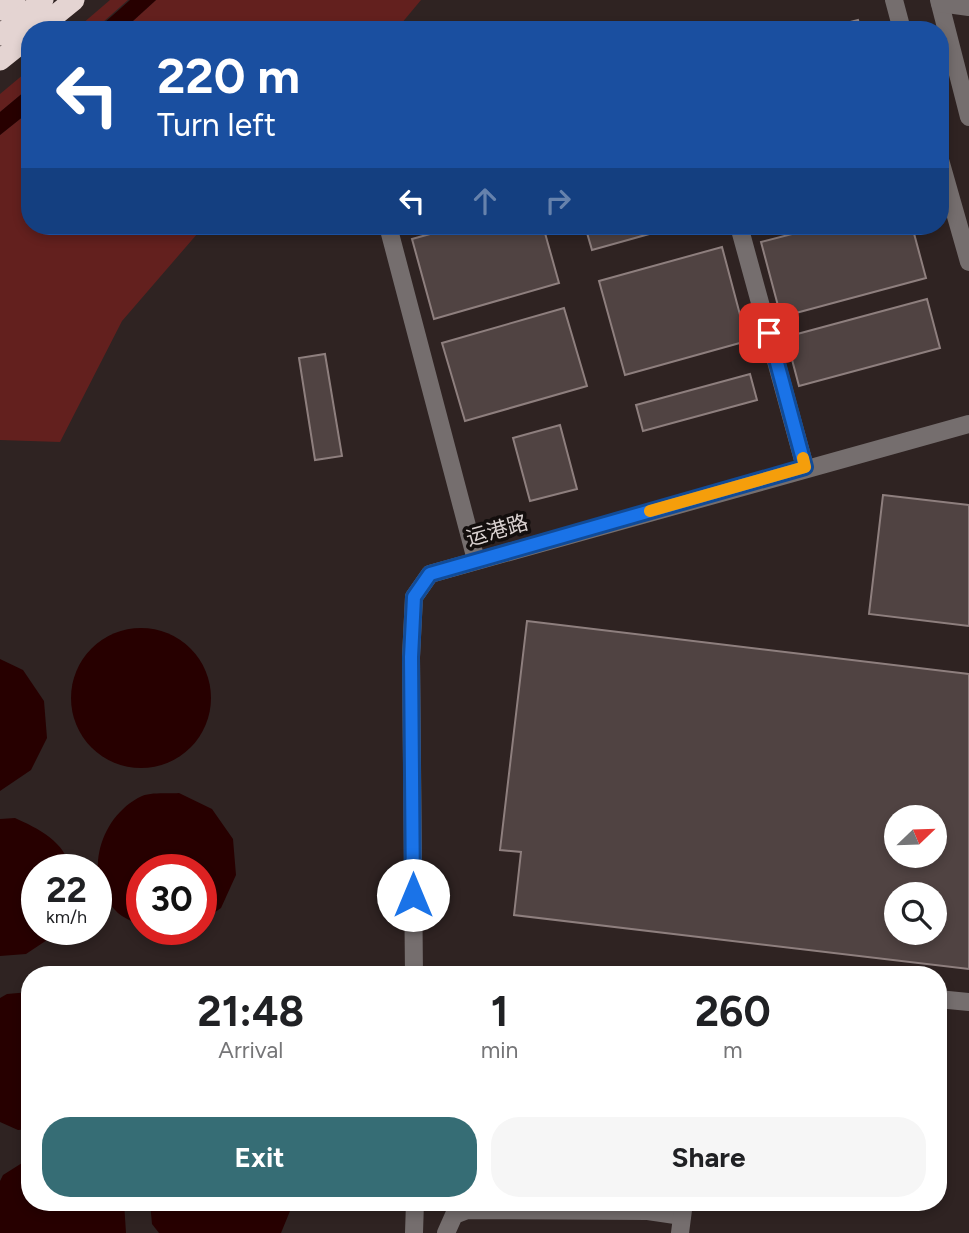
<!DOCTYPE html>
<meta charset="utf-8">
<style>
body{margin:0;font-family:Figtree,"Noto Sans SC",sans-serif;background:#f6f6f6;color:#202124;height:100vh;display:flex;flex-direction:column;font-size:26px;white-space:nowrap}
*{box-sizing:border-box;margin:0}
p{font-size:23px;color:#757577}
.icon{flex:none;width:38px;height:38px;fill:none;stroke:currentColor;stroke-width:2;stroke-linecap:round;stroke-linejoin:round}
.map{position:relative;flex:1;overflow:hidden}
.panel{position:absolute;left:21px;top:966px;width:926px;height:245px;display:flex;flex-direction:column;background:#fff;border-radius:28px;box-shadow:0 4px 10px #0003}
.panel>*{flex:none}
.hud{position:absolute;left:21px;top:21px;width:928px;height:214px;border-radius:28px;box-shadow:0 4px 10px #0003;background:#1a4fa0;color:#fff;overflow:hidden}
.needle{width:46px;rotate:67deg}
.buttons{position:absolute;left:884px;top:805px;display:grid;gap:14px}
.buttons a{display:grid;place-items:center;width:63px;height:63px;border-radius:50%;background:#fff;box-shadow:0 4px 10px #0003;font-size:35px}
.speed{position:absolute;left:21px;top:854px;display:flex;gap:14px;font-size:35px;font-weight:700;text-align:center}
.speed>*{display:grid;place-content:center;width:91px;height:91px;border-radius:50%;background:#fff;box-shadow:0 4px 10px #0003;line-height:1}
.speed small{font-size:18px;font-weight:400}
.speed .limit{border:10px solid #d22;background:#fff;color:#111}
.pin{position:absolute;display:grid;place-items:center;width:60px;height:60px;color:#fff;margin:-30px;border-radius:14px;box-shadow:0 4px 10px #0006}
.me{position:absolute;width:77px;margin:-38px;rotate:0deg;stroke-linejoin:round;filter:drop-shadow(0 0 5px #0008)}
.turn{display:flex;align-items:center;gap:24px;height:147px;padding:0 21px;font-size:32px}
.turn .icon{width:91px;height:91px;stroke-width:2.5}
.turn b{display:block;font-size:49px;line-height:60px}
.lanes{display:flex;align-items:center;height:66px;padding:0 21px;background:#0003;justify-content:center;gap:35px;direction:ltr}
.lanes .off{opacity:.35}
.eta{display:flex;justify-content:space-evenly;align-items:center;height:119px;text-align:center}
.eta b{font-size:42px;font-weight:700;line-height:49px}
.button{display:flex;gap:14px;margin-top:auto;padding:14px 21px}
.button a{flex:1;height:80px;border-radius:28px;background:#366d75;color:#fff;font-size:28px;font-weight:700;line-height:80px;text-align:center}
.button a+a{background:#f6f6f6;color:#202124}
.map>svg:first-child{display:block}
.green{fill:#63201e}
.water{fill:#270000}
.building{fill:#504342;stroke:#8e7f7e;stroke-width:2;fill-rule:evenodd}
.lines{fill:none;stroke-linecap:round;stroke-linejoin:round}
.minor{stroke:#756e6e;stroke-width:18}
.highway{stroke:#e4d4d2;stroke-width:21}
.route-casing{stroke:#114b97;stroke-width:18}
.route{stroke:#1a73e8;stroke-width:12}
.slow{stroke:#f59e0b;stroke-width:12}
.labels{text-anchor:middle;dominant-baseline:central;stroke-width:7;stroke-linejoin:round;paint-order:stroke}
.street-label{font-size:21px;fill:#dad2d1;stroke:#130e0d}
</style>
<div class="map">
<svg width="969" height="1233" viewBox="0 0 969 1233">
<rect width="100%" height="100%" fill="#2f2322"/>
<g class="green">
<path d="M110,0H128L94,30H75Z"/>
<path d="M156,0H421L396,30H123Z"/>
<path d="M30,69V87L0,112V94Z"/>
<path d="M30,111V226H204L122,321L60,442L0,440V135Z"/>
</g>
<g class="water">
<path d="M130,0H156L123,30H96Z"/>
<path d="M30,87V111L0,135V112Z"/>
<circle cx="141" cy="698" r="70"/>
<path d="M0,659L23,670L44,701L47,738L31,770L0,791Z"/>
<path d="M179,793L212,809L233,839L236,875L221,908L201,922V870H142V926C136,923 128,920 122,916C80,884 97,817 142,796C152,792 168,794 179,793Z"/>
<path d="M15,818C37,828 67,842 70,870H37V929H58L56,934L26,954L0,956V819Z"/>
<path d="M30,992V1129L18,1130L0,1122V998L7,994Z"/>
<path d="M30,1158V1202H124L126,1233H0V1181L3,1175Z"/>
<path d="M150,1202H290V1211L281,1233H159L152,1224Z"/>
</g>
<g class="building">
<path d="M858,20L861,30H820Z"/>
<path d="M459,226H543L559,283L434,319L412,239Z"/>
<path d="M585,226H678L592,250Z"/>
<path d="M823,226H912L926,278L781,317L761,242Z"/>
<path d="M722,247L747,341L625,375L599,281Z"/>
<path d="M927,299L940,348L799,386L786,337Z"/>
<path d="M564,308L587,386L465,421L442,343Z"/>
<path d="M325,354L342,456L315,460L299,358Z"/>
<path d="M750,374L757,400L643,431L636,405Z"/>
<path d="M560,425L577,489L530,501L513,438Z"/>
<path d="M883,495L969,505V626L869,614Z"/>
<path d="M527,621L969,674V969L514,915L521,852L500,850ZM896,817H934V856H896ZM896,894H934V933H896Z"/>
</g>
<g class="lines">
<g class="minor">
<path d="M894,0L902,30"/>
<path d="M939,0L969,117"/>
<path d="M940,3L969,7"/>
<path d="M940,160L969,262"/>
<path d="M388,226L476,560"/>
<path d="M739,226L805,467"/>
<path d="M414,975L411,657L414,597L430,574L969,424"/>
<path d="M707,975H709"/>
<path d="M938,999L969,1002"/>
<path d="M414,1233L415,1202"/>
<path d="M446,1233L454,1215L467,1210L648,1211L682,1216"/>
<path d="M680,1233L684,1202"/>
</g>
<g class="highway">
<path d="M0,10L15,0"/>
<path d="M37,30L74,0"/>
<path d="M0,35L43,0"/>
<path d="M0,60L30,36"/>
</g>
</g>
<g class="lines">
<defs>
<path id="route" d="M413,895L411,657L414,597L430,574L805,467L769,333"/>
</defs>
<use href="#route" class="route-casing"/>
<use href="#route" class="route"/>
<path class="slow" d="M650,511L805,467L803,458"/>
</g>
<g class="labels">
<g class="street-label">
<text transform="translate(497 530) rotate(-16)">运港路</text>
</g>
</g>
</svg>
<div class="buttons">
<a><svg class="needle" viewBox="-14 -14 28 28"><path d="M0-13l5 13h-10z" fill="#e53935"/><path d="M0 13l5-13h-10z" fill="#757577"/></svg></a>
<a><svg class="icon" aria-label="search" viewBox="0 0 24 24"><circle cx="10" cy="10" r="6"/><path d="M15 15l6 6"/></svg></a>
</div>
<div class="speed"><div>22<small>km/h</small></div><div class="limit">30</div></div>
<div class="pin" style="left:769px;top:333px;background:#d93025"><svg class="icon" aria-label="arrive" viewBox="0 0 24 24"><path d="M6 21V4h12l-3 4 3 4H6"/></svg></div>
<svg class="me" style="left:413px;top:895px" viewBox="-20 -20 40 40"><circle r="19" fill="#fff"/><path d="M0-13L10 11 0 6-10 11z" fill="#1a73e8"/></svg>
<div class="hud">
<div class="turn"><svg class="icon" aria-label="left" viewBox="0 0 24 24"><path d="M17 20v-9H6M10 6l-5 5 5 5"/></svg><div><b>220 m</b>Turn left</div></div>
<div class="lanes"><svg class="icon" aria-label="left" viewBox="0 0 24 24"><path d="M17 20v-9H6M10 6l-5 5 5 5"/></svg><svg class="icon off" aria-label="ahead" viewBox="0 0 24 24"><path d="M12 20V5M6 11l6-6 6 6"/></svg><svg class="icon off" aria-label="right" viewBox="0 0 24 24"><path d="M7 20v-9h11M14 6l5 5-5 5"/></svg></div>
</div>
<section class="panel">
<div class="eta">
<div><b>21:48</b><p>Arrival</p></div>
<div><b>1</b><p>min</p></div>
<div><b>260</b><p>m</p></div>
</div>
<div class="button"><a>Exit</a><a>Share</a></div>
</section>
</div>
